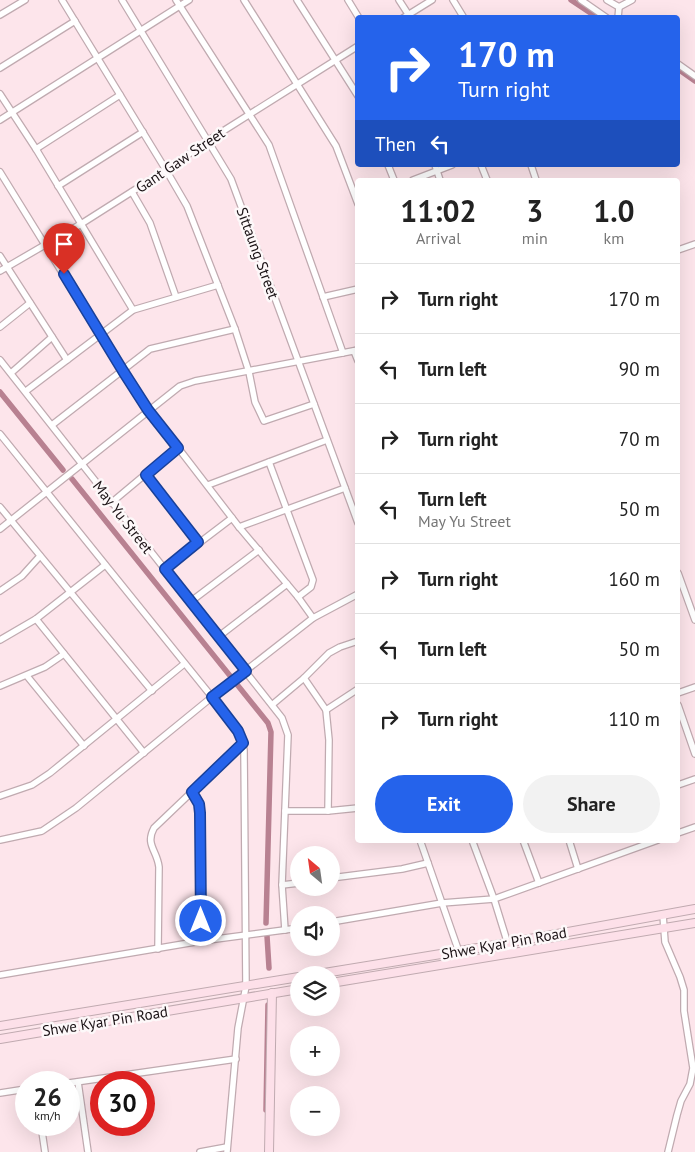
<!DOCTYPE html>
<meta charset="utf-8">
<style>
body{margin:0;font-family:"PT Sans",sans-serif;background:#f2f2f2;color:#222;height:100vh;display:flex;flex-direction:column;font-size:19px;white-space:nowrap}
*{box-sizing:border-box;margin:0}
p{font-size:16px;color:#767676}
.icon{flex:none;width:28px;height:28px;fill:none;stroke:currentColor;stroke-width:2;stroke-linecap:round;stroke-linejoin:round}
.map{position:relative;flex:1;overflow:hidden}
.side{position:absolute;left:355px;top:178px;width:325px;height:665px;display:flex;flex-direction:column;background:#fff;border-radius:5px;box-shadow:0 5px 20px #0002}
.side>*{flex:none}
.banner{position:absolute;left:355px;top:15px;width:325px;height:152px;border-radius:5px;box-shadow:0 5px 20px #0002;background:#2563eb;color:#fff;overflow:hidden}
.needle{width:32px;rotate:331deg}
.tools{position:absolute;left:290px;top:846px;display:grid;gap:10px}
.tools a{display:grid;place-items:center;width:50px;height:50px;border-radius:50%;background:#fff;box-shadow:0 5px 20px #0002;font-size:25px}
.speed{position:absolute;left:15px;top:1071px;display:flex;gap:10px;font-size:25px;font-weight:700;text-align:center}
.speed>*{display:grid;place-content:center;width:65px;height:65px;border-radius:50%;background:#fff;box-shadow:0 5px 20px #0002;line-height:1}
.speed small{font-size:12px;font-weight:400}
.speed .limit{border:8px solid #d22;background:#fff;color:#111}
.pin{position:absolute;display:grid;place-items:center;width:42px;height:42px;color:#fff;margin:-51px -21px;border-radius:50% 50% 50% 0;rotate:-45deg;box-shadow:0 0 5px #0007}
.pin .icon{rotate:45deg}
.me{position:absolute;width:55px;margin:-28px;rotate:0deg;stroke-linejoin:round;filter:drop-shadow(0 0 4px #0008)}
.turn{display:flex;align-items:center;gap:18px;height:105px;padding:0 20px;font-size:22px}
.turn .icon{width:65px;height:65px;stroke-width:2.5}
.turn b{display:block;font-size:35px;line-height:42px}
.then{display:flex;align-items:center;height:48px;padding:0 20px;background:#0003;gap:10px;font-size:19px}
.eta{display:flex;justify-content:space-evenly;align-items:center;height:85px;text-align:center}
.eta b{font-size:30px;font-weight:700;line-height:35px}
.primary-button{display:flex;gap:10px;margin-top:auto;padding:10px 20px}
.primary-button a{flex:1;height:58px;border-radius:30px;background:#2563eb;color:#fff;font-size:20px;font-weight:700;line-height:58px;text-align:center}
.primary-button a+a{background:#f2f2f2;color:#222}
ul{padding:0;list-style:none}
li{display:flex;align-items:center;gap:15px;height:70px;padding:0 20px;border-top:1px solid #e0e0e0}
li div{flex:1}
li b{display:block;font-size:19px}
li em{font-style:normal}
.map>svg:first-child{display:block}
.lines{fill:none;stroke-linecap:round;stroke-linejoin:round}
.canal{stroke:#b88191;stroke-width:5.5}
.street-casing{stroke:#c0aab0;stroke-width:8}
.secondary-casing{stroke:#c0aab0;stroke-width:10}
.street{stroke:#fff;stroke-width:5.5}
.secondary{stroke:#fde0e9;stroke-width:8}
.route-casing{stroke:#184099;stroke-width:12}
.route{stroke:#2563eb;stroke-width:9}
.labels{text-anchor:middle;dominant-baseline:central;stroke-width:5;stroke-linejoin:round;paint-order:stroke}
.street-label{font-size:15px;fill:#1a1215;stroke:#fdf8f9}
</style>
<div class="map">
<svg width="695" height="1152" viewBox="0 0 695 1152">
<rect width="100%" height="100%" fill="#fde5eb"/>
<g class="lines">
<g class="canal">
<path d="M571,0L598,18"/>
<path d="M678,69L695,81"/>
<path d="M0,392L63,470"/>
<path d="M72,479L268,723L271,732L266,923"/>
<path d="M267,936L269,968"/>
<path d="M266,1110L268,1005"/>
</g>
<defs>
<g id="street">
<path d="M62,0L166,170L187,206L235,329L249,372L255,402L264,421L314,404"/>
<path d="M122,0L231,179L358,523"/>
<path d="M176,0L269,145L343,353"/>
<path d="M244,0L336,146L358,204"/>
<path d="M297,0L358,96"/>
<path d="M348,0L359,18"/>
<path d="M399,0L410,17"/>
<path d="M453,0L464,18"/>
<path d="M581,0L607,18"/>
<path d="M607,0L619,7L632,0"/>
<path d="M0,15L25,0"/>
<path d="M403,18L432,0"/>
<path d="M618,18L619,7"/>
<path d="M678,64L695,76"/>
<path d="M0,68L75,21"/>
<path d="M0,94L36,149L133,310"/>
<path d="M0,120L189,0"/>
<path d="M36,149L120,95"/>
<path d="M388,165L394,180"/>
<path d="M435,165L440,180"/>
<path d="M481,165L487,180"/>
<path d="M531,165L536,180"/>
<path d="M0,172L123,371L149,410L239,527L298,597L313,618"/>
<path d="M413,180L452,165"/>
<path d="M58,186L143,132"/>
<path d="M132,192L150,223L176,297"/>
<path d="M678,250L695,244"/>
<path d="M0,256L67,360"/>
<path d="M0,271L81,224L166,170L209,140L358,46"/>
<path d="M323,297L358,289"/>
<path d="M0,327L30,303"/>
<path d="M354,351L358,361"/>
<path d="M0,360L282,718L288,735L282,885L285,930"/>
<path d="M11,373L52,337"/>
<path d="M26,391L133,310L218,285"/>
<path d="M52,425L150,349L235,329"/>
<path d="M0,434L212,697C225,713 240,729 244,750L246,986L238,1028L227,1152"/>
<path d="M269,462L313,580L311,587L298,597"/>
<path d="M146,475L198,542"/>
<path d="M208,485L327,440"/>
<path d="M111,503L178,447"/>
<path d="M0,507L152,691"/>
<path d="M239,527L345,488"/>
<path d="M0,529L180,386L195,381L358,350"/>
<path d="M165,569L232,518"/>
<path d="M678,573L695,620"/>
<path d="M0,591L22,576L40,556"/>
<path d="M190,602L259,550"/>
<path d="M36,619L144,753"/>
<path d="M218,637L287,584"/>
<path d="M0,640L36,619L105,565"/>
<path d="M27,676L84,746"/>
<path d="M304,678L326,710L329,740L328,811"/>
<path d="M0,686L45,667L64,654"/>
<path d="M678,693L695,687"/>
<path d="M273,704L304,678L329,653L340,647L358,641"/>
<path d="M678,705L695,754"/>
<path d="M326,710L358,689"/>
<path d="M678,785L695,779"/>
<path d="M192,792L199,804L201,813V941"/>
<path d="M0,796L32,785L50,773L184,664"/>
<path d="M285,811H328L358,808"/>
<path d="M678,833L695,827"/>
<path d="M0,840L42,831L76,808L212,697L313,618L358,594"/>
<path d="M420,840L459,952"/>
<path d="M472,840L494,899L511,954"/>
<path d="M523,840L539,883"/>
<path d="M569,840L578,869"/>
<path d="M331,878L402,869L428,863"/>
<path d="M282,885L299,883"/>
<path d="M663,915L665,942L680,977L684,990V1011L693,1068L690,1084L681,1101L677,1115L668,1152"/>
<path d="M331,922L442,903L494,899L658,840"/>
<path d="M158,949L159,867C157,850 145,845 154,828L243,743"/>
<path d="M0,975L201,941L299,928"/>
<path d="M78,1082L88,1152"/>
<path d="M69,1083L236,1059"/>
<path d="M0,1093L26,1089"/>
<path d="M41,1125L45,1152"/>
<path d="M200,1152L227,1147"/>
</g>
<g id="secondary">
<path d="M312,975L496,945L695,909"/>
<path d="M331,983L695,923"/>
<path d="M0,1026L299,977"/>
<path d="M0,1039L299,989"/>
<path d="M269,1152L272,993"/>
</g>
</defs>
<use href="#street" class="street-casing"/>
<use href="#secondary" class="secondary-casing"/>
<use href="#street" class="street"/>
<use href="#secondary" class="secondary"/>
</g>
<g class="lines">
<defs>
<path id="route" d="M64,274L123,371L148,410L178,448L146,475L198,542L165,569L246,671L212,697L238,731L243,743L192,792L199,804L200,813L201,921"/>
</defs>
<use href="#route" class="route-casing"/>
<use href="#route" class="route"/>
</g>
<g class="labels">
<g class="street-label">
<text transform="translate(180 160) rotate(-34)">Gant Gaw Street</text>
<text transform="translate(258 253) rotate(70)">Sittaung Street</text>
<text transform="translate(123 517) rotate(52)">May Yu Street</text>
<text transform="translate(504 943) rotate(-10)">Shwe Kyar Pin Road</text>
<text transform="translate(105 1021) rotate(-9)">Shwe Kyar Pin Road</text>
</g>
</g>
</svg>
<div class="tools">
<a><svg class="needle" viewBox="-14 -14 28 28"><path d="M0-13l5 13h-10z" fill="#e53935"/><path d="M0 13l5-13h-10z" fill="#767676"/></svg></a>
<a><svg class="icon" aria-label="sound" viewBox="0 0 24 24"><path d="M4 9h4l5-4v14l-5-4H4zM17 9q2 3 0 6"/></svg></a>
<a><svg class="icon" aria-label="layers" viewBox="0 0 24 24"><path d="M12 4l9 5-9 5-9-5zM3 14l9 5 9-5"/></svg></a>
<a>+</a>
<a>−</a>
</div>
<div class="speed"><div>26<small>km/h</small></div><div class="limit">30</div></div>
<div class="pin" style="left:64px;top:274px;background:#d93025"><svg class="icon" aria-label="arrive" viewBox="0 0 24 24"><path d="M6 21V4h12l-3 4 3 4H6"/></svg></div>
<svg class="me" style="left:201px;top:921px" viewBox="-20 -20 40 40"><circle r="17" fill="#2563eb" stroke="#fff" stroke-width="3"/><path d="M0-11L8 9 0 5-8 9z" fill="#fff"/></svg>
<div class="banner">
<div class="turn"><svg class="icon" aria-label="right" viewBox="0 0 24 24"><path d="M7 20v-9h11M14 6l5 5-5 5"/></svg><div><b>170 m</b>Turn right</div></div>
<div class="then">Then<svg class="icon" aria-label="left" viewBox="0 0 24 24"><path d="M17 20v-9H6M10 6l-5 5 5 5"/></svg></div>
</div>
<section class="side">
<div class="eta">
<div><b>11:02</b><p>Arrival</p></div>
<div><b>3</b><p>min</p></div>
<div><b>1.0</b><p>km</p></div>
</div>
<ul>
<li><svg class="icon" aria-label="right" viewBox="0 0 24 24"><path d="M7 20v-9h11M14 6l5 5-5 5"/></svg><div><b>Turn right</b></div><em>170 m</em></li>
<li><svg class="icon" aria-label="left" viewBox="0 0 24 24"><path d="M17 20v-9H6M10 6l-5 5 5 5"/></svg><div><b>Turn left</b></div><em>90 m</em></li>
<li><svg class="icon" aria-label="right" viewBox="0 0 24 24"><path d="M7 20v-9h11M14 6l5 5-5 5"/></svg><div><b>Turn right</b></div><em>70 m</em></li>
<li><svg class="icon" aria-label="left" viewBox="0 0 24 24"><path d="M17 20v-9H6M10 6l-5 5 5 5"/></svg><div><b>Turn left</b><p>May Yu Street</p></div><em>50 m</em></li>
<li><svg class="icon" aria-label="right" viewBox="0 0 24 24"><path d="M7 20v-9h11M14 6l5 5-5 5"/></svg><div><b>Turn right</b></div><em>160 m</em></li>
<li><svg class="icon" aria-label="left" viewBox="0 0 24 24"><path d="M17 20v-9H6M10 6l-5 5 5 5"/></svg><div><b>Turn left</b></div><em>50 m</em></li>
<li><svg class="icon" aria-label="right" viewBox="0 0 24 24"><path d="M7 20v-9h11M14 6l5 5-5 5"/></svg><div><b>Turn right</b></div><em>110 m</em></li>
</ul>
<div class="primary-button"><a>Exit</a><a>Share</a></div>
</section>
</div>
